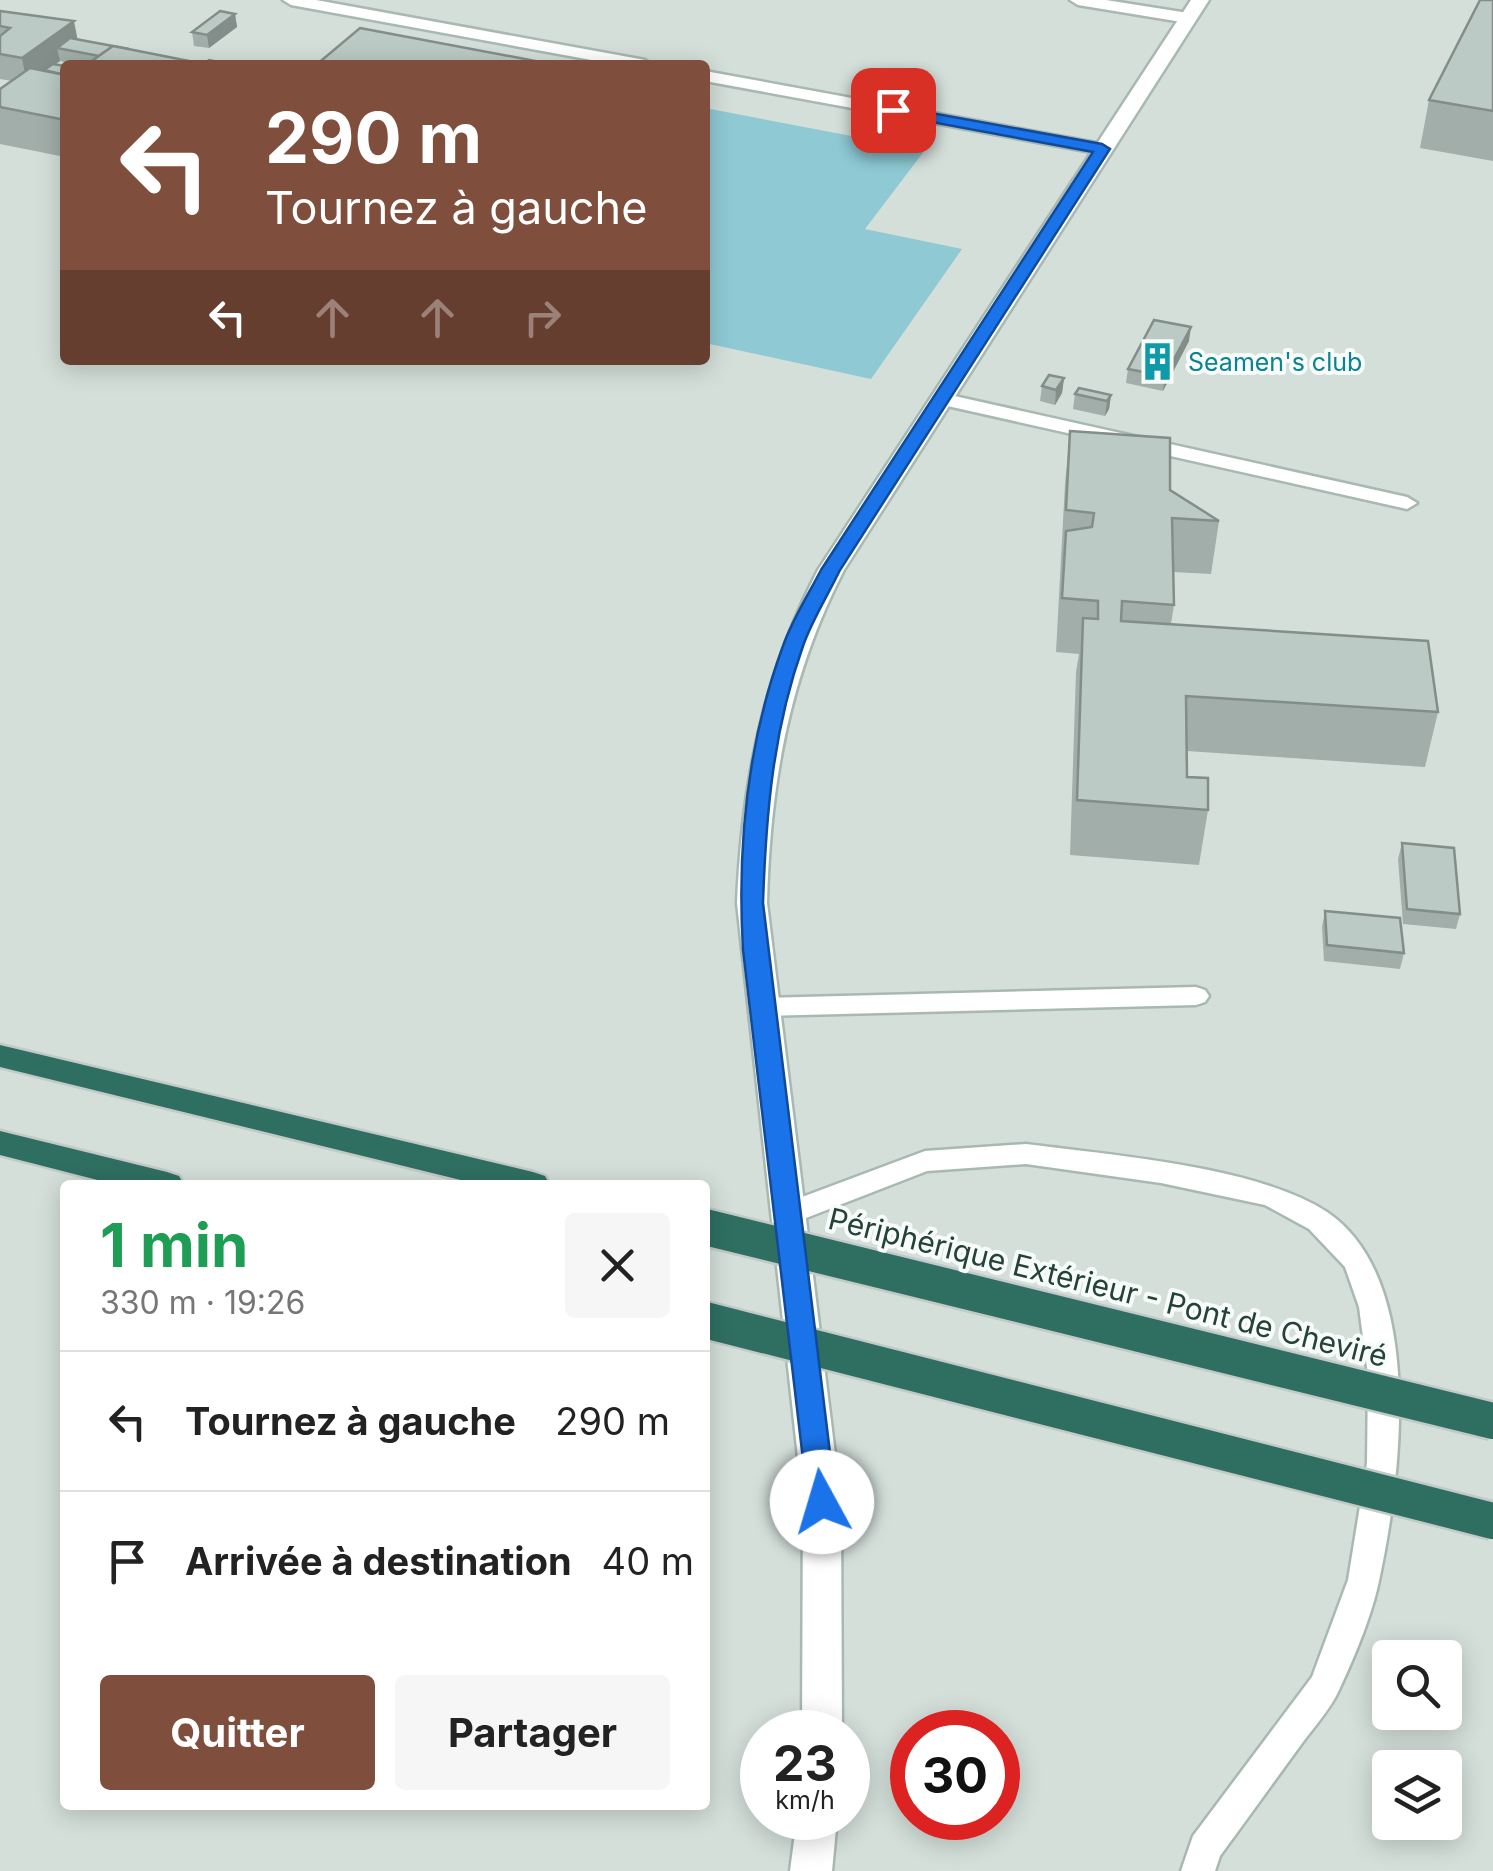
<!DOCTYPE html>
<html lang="fr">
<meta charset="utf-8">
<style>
body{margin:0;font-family:Inter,sans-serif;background:#f6f6f6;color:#222;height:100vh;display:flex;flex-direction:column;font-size:38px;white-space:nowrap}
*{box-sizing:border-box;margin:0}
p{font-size:32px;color:#767676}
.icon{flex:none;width:55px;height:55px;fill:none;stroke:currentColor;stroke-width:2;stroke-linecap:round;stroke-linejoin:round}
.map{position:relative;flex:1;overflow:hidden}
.panel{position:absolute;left:60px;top:1180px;width:650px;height:630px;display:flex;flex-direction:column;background:#fff;border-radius:10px;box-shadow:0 5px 25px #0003}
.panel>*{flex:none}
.hud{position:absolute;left:60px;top:60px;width:650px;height:305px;border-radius:10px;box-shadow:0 5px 25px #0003;background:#804e3d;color:#fff;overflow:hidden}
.fabs{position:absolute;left:1372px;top:1640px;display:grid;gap:20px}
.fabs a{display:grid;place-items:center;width:90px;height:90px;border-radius:10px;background:#fff;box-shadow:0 5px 25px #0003;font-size:50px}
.speed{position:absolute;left:740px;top:1710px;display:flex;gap:20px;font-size:50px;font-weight:700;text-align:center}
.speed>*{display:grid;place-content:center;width:130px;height:130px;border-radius:50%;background:#fff;box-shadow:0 5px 25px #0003;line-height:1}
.speed small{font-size:25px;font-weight:400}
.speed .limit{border:15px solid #d22;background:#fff;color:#111}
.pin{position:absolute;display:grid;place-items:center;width:85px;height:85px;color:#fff;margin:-42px;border-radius:20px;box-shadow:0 5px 15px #0006}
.me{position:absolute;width:110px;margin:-55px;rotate:354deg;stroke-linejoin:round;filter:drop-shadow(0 0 8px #0008)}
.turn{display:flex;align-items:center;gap:35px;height:210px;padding:0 40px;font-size:45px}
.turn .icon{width:130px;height:130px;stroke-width:2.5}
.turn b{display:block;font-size:70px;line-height:85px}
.lanes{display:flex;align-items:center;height:95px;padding:0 40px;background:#0003;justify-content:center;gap:50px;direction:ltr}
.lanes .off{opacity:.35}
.round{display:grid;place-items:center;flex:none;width:105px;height:105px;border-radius:10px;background:#f6f6f6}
.overview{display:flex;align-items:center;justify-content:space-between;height:170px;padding:0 40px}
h1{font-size:60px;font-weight:700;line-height:75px;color:#1e9e55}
.action{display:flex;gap:20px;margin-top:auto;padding:20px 40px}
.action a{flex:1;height:115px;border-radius:10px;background:#804e3d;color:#fff;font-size:40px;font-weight:700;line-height:115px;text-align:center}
.action a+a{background:#f6f6f6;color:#222}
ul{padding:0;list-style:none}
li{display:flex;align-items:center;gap:30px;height:140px;padding:0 40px;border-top:2px solid #e0e0e0}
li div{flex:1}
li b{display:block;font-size:38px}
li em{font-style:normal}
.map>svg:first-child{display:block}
.built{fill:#d4dfda;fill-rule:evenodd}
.water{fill:#8ec9d4}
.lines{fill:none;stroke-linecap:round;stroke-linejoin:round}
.lane-casing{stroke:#a8b8b2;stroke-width:5}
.street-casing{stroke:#a8b8b2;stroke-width:5}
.highway-casing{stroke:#c2cac8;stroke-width:5}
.lane{fill:#fff;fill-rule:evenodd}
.street{fill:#fff;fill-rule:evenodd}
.highway{fill:#2f6f62;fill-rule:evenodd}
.highway-bridge-casing{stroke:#c2cac8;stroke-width:41;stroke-linecap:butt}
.highway-bridge{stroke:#2f6f62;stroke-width:36}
.wall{fill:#a1aea9}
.shaded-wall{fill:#838d89}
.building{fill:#bbcac4;stroke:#838d89;stroke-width:2.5}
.route{fill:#1a73e8;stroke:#114b97;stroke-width:2.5}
.labels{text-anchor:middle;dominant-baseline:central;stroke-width:8;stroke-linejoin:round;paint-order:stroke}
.far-culture-label{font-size:25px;fill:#0d838f;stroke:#f7fbf9;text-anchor:start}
.street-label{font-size:30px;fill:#24423a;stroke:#f7fbf9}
</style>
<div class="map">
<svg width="1493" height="1871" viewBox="0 0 1493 1871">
<rect width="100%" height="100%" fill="#e6efeb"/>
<path class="built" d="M0,0H1493V1871H0ZM65,65H705V360H65ZM65,1185H705V1805H65ZM1390,1658H1445V1712H1390ZM762,1732H848V1818H762ZM912,1732H998V1818H912ZM1390,1768H1445V1822H1390Z"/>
<path class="water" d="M705,108L925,150L865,229L962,249L871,379L705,343Z"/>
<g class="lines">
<defs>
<g id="lane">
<path d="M283,0H316L645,60L653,65H619L291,5Z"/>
<path d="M1070,0H1106L1188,13L1196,18L1188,23L1078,5Z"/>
<path d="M705,71L1102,144L1110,149L1102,154L705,81Z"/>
<path d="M941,393L1407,497L1417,503L1407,509L934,403L931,399Z"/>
<path d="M1196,987L1205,990L1209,996L1205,1002L1196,1005L762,1016L753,1014L749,1007L753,1000L762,998Z"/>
<path d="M1026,1144C1110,1155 1257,1166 1327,1212C1426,1279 1401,1476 1380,1576C1373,1613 1355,1656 1339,1690C1330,1710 1313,1728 1300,1746C1273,1783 1247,1819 1220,1856L1215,1871H1181L1193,1836L1312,1677L1348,1580L1367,1463L1368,1375L1359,1307L1345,1267L1309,1229L1265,1205L1161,1183L1026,1164L927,1171L788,1225L778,1222L774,1214L778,1206L925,1151Z"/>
</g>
<g id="street">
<path d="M1191,0H1209L844,570C789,676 770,784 767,903L841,1503L842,1732H802L803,1503L737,903C742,784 763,676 818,570Z"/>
<path d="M797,1818H837L832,1871H790Z"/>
</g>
<g id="highway">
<path d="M0,1045L533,1172L545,1176L550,1185H481L0,1067Z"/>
<path d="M0,1131L167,1172L179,1176L184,1185H117L0,1155Z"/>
</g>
</defs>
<use href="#lane" class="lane-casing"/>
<use href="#street" class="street-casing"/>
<use href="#highway" class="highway-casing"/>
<use href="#lane" class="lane"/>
<use href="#street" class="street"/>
<use href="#highway" class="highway"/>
<defs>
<g id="highway-bridge">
<path d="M705,1227L1493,1421"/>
<path d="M705,1320L1493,1521"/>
</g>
</defs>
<use href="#highway-bridge" class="highway-bridge-casing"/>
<use href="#highway-bridge" class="highway-bridge"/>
</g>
<g class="wall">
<path d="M1493,0V161L1420,148L1429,100Z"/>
<path d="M0,11L77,40L204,64L229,65H79L60,61L55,64L65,66V157L0,144V90L12,81L0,79Z"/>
<path d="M235,14L237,27L209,48L194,46L192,32Z"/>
<path d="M1189,341L1163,391L1126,383L1128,369Z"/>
<path d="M1064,378L1062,393L1055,405L1040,401L1042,386Z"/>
<path d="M1075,394L1111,395L1109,409L1105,416L1073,409Z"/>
<path d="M1070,431L1219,521L1211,574L1173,572L1174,605L1171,624L1438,712L1425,767L1187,751V777L1208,810L1199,865L1070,855L1076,672L1079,654L1056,652L1065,484Z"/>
<path d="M1402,843L1460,914L1456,929L1403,924L1398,859Z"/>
<path d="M1325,911L1404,953L1400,969L1324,961L1322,927Z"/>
</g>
<g class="shaded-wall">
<path d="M235,14L237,27L209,48L207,35Z"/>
<path d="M74,21L79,47L57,48L60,61L27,84L22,58Z"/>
<path d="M1191,327L1189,341L1163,391L1165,376Z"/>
<path d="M1064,378L1062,393L1055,405L1056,390Z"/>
<path d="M1111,395L1109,409L1105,416L1107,401Z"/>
</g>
<g class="building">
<path d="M1480,0H1493V111L1429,100Z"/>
<path d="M0,11L74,21L22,58L0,54V36L10,28L0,26Z"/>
<path d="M220,11L235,14L207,35L192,32Z"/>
<path d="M360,28L546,63L544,65H316Z"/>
<path d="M70,38L129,49L113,46L99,56L57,48Z"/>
<path d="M113,46L204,64L209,60L229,64L86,65Z"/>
<path d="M53,64L65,66V75L44,70Z"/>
<path d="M30,68L65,75V120L0,107V89Z"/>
<path d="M1154,320L1191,327L1165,376L1128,369Z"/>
<path d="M1049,375L1064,378L1056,390L1042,386Z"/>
<path d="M1079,388L1111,395L1107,401L1075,394Z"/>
<path d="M1070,431L1170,438V490L1219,521L1172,518L1174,605L1122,601L1121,621L1428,641L1438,712L1186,696L1187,777L1208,778V810L1077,800L1083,618L1098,619V601L1062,598L1066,531L1092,527L1094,513L1066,510Z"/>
<path d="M1402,843L1454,848L1460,914L1407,909Z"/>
<path d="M1325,911L1400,918L1404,953L1327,945Z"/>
</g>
<path class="route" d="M893,106L1102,144L1110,149L840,570C828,595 812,620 803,646C773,730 766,814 763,903L836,1502L832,1511L822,1515L812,1511L808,1502L743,950C737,846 747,743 783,646C792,620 808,595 821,570L1093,152L888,114L886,110Z"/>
<defs>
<symbol id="building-bare" viewBox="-9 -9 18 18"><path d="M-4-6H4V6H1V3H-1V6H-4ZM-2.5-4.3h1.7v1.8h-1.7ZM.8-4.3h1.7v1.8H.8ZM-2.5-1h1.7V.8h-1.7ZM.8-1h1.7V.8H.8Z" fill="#0f9aa8" stroke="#f7fbf9" stroke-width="2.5" paint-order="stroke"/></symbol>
</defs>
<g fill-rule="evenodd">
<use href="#building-bare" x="1130" y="334" width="55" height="55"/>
</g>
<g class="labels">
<g class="far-culture-label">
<text x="1188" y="362">Seamen's club</text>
</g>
<g class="street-label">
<text transform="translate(1108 1287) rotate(14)">Périphérique Extérieur - Pont de Cheviré</text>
</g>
</g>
</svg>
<div class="fabs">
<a><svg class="icon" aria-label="search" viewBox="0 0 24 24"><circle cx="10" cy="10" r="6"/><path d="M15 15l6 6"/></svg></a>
<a><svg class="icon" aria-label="layers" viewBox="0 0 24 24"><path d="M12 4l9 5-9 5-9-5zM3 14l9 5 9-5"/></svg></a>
</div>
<div class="speed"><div>23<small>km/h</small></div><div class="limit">30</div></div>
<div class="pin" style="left:893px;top:110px;background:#d93025"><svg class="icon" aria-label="arrive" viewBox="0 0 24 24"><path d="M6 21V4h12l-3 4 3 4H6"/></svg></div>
<svg class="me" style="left:822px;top:1502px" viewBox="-20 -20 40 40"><circle r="19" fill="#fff"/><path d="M0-13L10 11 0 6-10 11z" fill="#1a73e8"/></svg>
<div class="hud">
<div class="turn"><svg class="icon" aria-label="left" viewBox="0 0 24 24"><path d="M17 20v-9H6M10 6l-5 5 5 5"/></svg><div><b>290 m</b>Tournez à gauche</div></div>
<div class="lanes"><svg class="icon" aria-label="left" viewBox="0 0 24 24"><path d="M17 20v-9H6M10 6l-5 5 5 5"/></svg><svg class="icon off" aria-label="ahead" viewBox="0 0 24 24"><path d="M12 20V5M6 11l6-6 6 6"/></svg><svg class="icon off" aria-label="ahead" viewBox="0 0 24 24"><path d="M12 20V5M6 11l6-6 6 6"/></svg><svg class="icon off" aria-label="right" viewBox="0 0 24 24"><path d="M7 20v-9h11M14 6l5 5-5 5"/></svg></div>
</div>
<section class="panel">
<div class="overview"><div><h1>1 min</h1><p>330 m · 19:26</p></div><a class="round"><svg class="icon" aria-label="close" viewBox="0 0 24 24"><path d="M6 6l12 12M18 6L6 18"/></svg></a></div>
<ul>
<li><svg class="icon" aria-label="left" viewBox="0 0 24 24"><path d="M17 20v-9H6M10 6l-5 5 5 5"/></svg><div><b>Tournez à gauche</b></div><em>290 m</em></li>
<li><svg class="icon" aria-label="arrive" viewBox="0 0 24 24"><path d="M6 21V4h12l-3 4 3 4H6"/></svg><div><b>Arrivée à destination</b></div><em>40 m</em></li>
</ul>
<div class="action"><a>Quitter</a><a>Partager</a></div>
</section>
</div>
